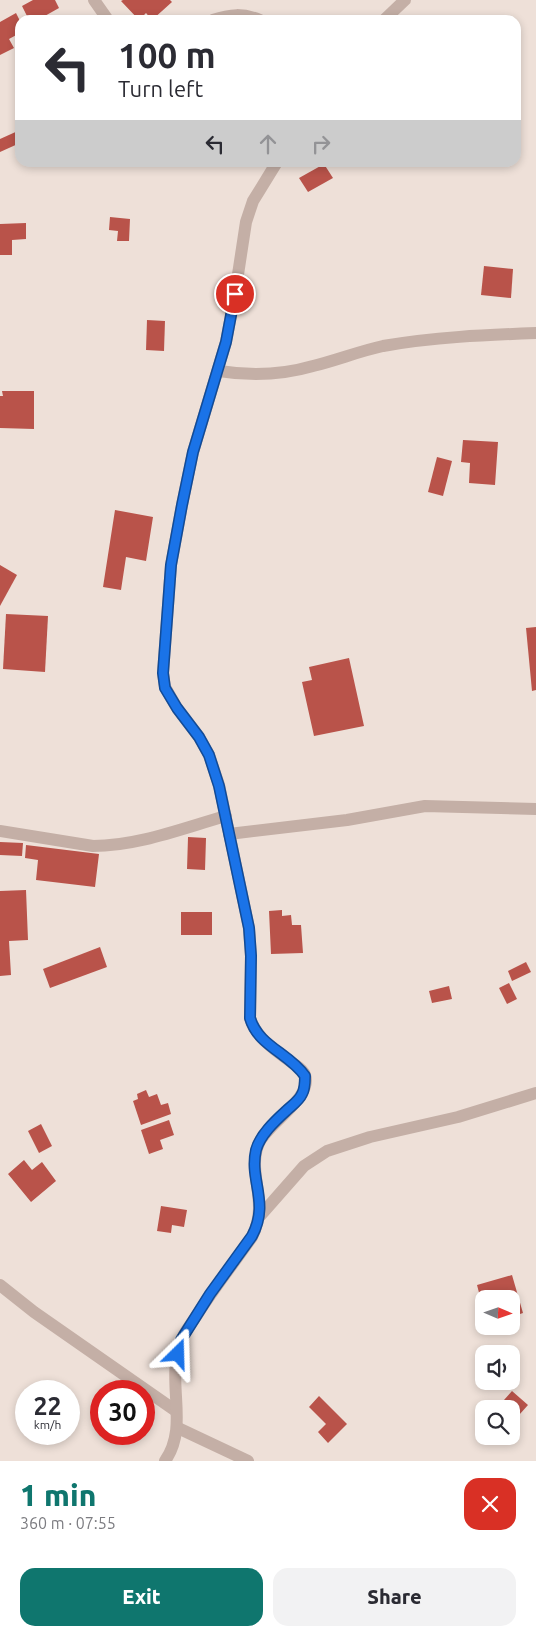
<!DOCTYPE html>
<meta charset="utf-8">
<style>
body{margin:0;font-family:Ubuntu,sans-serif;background:#f2f2f3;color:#2b2b33;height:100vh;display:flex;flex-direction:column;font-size:19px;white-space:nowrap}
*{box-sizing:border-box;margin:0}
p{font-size:16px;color:#7c7c81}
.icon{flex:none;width:28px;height:28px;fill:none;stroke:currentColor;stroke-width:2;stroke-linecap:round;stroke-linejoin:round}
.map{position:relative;height:1461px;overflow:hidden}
.panel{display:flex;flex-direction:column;background:#fff;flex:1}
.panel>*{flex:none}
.guide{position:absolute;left:15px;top:15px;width:506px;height:152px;border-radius:15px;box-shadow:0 2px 8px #0003;background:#fff;color:#2b2b33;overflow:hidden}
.needle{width:32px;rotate:92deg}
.fabs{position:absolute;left:475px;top:1290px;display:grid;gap:10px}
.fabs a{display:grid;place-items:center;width:45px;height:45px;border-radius:10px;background:#fff;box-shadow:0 2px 8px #0003;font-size:25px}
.speed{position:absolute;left:15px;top:1380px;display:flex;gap:10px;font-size:25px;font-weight:700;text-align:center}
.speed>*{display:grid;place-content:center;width:65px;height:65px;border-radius:50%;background:#fff;box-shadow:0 2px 8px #0003;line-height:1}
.speed small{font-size:12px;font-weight:400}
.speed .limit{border:8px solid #d22;background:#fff;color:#111}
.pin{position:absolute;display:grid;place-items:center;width:42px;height:42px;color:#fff;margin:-21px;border:2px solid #fff;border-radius:50%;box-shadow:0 1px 5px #0007}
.me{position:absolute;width:55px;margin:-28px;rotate:22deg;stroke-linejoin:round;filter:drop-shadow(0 0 4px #0008)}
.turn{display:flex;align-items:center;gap:18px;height:105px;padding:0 20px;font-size:22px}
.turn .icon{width:65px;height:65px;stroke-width:2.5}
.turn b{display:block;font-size:35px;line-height:42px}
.lanes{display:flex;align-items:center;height:48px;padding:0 20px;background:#0003;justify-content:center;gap:25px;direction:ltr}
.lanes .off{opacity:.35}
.round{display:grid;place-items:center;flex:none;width:52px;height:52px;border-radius:15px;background:#f2f2f3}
.headline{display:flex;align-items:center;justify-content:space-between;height:85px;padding:0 20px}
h1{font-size:30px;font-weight:800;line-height:38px;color:#0f766e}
.primary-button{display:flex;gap:10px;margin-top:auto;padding:10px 20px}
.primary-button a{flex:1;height:58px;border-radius:15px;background:#0f766e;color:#fff;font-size:20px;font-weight:800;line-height:58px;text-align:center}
.primary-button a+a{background:#f2f2f3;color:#2b2b33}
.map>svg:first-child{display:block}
.building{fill:#b9534a}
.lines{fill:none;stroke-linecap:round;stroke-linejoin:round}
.street{stroke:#c4afa6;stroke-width:12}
.route-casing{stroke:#114b97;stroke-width:12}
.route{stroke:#1a73e8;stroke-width:9}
</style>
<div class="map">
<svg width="536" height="1461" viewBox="0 0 536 1461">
<rect width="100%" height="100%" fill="#eee0d8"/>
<g class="building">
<path d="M33,0H55L59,8L43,17L45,20H29L22,6Z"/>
<path d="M123,0H170L172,2L152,20L146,13L139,20L121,1Z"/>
<path d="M16,13L20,21V33L9,39L14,48L0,55V22Z"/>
<path d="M20,130V143L0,152V139Z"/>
<path d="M324,164L333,178L308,192L299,178Z"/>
<path d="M110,217L130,219L129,241H117L118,231L109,230Z"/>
<path d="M26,223V239L12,240V255H0V224Z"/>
<path d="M484,266L513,269L511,298L481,295Z"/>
<path d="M147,320L165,321L164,351L146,350Z"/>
<path d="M2,391H34V429L0,428V396H3Z"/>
<path d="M463,440L498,442L495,485L469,483L470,463L461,462Z"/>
<path d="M437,457L452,461L443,496L428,492Z"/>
<path d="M115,510L153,517L146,561L126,557L121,590L103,587Z"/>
<path d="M0,565L17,575L0,606Z"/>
<path d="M6,614L48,616L45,672L3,669Z"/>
<path d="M536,627V690L532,691L526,628Z"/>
<path d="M349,658L364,726L314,736L302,682L312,680L309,667Z"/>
<path d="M188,837L206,838L205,870L187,869Z"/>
<path d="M0,842L23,843L22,856L0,855Z"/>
<path d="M26,845L99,854L95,887L36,880L38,860L25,858Z"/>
<path d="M26,890L28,940L9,941L11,975L0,976V891Z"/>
<path d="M282,910V916L291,915L292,925H301L303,953L271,954L269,911Z"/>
<rect x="181" y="912" width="31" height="23"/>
<path d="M100,947L107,967L50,988L43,969Z"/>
<path d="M526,962L531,972L512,981L508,971Z"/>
<path d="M509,983L517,999L507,1004L499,988Z"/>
<path d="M449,986L452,999L432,1003L429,991Z"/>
<path d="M146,1090L149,1097L157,1094L161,1105L168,1103L171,1114L141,1125L133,1101L138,1099L137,1094Z"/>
<path d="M169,1120L174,1135L160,1140L163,1149L149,1154L141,1130Z"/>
<path d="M41,1124L52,1146L39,1153L28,1131Z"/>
<path d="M24,1160L32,1170L42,1162L56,1181L31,1202L8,1174Z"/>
<path d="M161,1206L187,1210L184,1227L172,1225L171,1233L157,1231Z"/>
<path d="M512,1275L523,1313L511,1317V1299H484L483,1308L477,1285Z"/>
<path d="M512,1391L528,1405L511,1424V1409H496Z"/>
<path d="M319,1396L347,1424L328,1443L318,1432L326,1424L309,1407Z"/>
</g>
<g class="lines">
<g class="street">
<path d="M94,0L108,20"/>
<path d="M213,20C230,14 243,13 260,20"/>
<path d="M384,20L405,0"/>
<path d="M219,371C250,376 282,375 313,366C337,360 360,351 383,346C434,337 485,335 536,333"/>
<path d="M0,831L93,846C138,846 183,828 226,816"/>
<path d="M229,834L347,820L425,806L536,809"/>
<path d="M260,1216L304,1166L327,1151L370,1137L458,1117L536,1093"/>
<path d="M0,1285L34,1312L176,1411"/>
<path d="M178,1428L248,1461"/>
<path d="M165,1461C190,1425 165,1383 181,1341C184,1332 192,1323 197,1315C214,1288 234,1263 252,1237C270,1201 246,1173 259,1143C268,1123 313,1098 305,1075C303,1069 295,1065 291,1062C275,1050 256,1038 250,1018L251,956L249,928L219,785L209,755L199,737L177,708L165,687L163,673L171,565L182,505L193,452L226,342L235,294L246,222L253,201L277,162"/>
</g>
</g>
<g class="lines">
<defs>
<path id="route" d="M178,1354L181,1340L210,1294L252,1236C270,1202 249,1181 256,1150C260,1135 275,1121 286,1111C291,1106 299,1101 302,1094C305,1089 305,1082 305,1076C289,1053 258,1046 250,1018L251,956L249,928L219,786L209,755L199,737L177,708L165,688L163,673L171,565L182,505L193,452L226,342L235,294"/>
</defs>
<use href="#route" class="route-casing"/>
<use href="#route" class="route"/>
</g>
</svg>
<div class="fabs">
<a><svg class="needle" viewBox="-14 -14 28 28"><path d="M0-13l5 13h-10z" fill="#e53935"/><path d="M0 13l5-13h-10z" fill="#7c7c81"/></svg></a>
<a><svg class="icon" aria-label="sound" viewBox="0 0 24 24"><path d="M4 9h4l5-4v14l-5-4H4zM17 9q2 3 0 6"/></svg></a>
<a><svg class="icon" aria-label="search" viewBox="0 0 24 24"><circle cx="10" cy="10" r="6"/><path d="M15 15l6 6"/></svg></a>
</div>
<div class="speed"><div>22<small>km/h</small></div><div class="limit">30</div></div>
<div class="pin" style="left:235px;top:294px;background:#d93025"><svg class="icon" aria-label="arrive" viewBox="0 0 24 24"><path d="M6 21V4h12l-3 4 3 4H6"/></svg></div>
<svg class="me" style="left:178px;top:1354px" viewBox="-20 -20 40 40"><path d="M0-17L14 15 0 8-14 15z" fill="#1a73e8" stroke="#fff" stroke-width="4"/></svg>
<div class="guide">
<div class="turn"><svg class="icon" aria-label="left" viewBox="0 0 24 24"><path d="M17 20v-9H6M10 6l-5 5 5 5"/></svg><div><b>100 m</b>Turn left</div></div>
<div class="lanes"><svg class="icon" aria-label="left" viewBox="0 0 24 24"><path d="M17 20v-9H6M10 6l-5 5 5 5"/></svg><svg class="icon off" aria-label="ahead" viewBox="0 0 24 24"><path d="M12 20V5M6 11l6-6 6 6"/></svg><svg class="icon off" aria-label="right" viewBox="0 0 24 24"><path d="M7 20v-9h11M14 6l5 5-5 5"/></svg></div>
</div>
</div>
<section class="panel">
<div class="headline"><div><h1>1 min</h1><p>360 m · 07:55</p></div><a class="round" style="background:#d93025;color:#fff"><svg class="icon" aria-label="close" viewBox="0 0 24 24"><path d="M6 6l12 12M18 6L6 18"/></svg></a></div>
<div class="primary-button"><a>Exit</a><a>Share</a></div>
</section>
